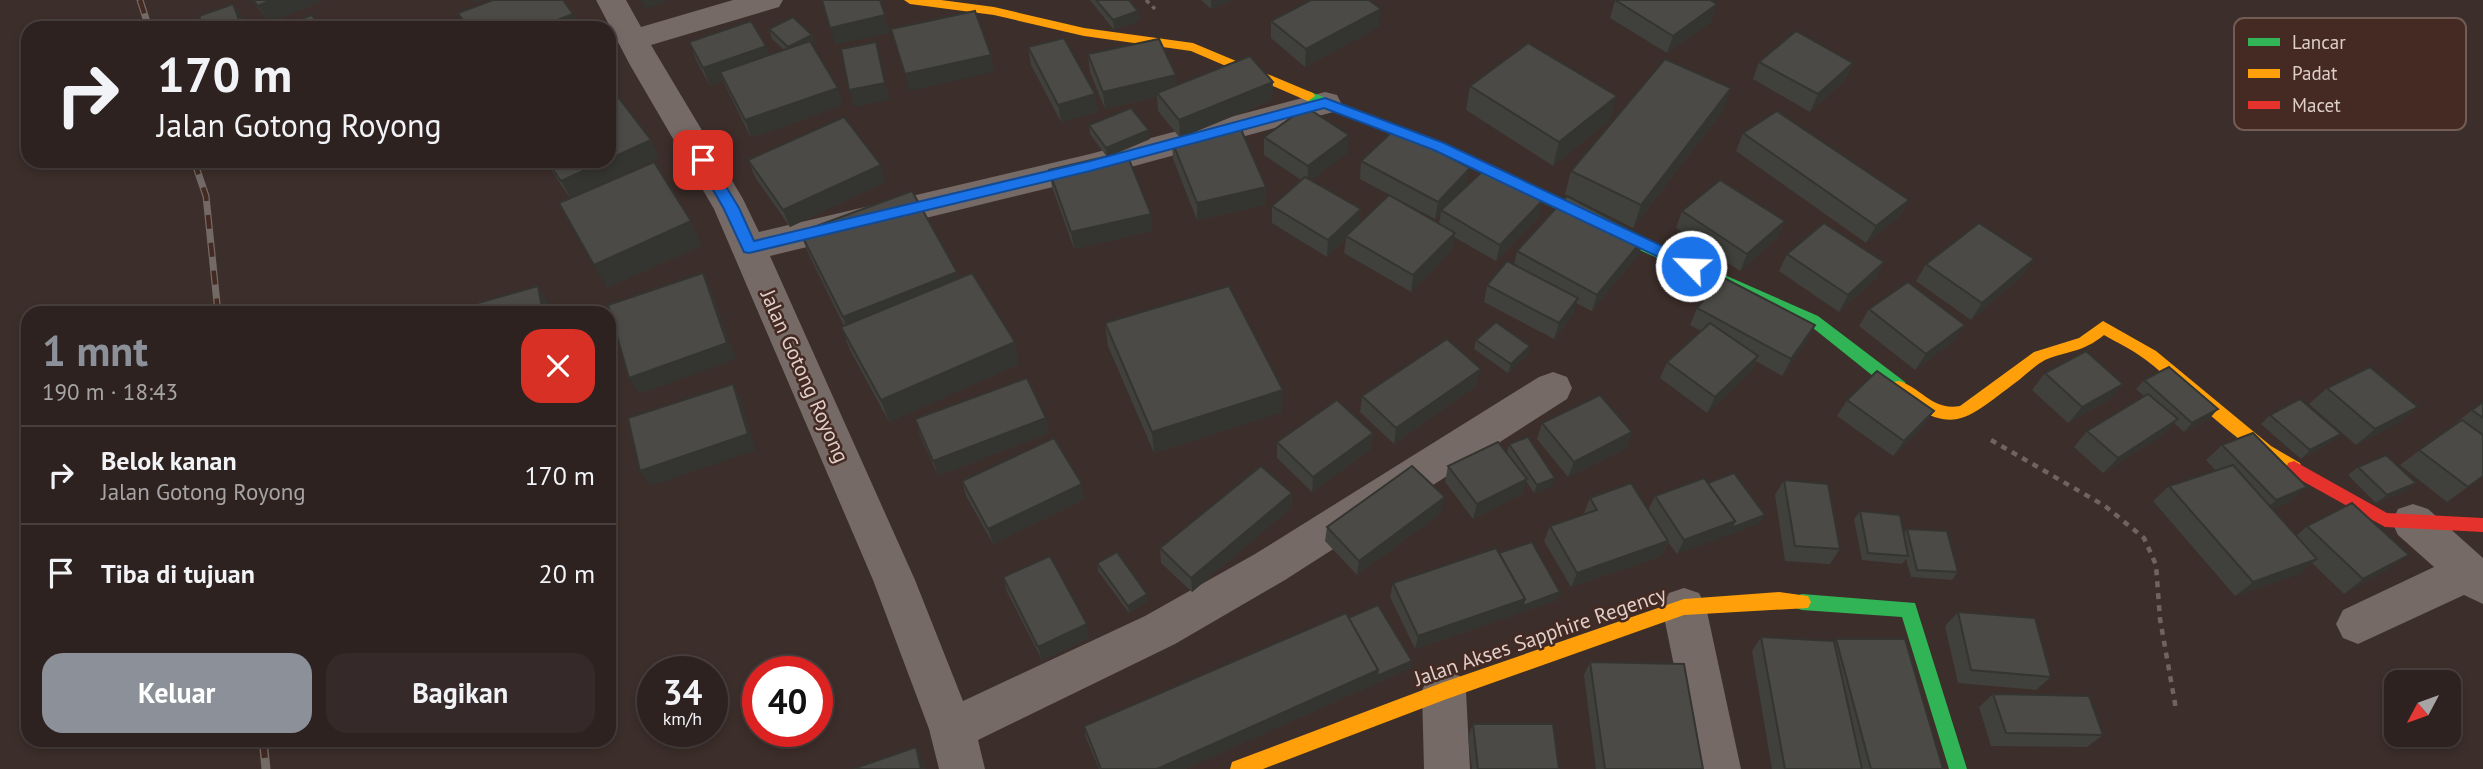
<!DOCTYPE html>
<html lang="id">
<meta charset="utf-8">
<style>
body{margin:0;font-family:"PT Sans",sans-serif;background:#352a29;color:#f1f3f6;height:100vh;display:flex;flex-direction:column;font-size:26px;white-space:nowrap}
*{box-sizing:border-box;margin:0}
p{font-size:23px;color:#a7a4a5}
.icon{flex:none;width:38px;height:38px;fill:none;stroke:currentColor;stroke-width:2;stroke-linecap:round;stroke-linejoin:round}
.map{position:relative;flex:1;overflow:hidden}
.side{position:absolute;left:21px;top:306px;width:595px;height:441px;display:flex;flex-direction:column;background:#2d2220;border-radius:21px;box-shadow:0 4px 10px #0003,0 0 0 2px #483f3e}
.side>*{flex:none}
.top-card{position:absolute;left:21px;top:21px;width:595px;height:147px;border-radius:21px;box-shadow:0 4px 10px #0003,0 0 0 2px #483f3e;background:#2d2220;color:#f1f3f6;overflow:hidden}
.needle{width:46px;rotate:229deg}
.fabs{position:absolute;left:2384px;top:670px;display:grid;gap:14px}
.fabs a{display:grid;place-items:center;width:77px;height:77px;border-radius:14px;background:#2d2220;box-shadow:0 4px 10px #0003,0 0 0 2px #483f3e;font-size:35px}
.speed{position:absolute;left:637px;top:656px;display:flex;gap:14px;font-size:35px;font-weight:700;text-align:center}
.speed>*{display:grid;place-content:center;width:91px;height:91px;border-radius:50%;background:#2d2220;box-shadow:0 4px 10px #0003,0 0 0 2px #483f3e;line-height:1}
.speed small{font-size:18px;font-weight:400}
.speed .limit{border:10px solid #d22;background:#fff;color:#111}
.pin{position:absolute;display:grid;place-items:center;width:60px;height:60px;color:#fff;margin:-30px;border-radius:14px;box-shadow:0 4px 10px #0006}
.me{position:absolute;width:77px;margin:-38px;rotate:294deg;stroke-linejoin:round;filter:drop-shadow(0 0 5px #0008)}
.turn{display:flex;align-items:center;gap:24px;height:147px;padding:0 21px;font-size:32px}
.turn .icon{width:91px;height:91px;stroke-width:2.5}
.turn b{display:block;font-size:49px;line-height:60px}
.round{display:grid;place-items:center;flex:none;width:74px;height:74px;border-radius:21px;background:#352a29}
.summary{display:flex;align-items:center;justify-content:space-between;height:119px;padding:0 21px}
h1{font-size:42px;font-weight:700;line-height:52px;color:#8c9099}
.primary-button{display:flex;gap:14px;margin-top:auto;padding:14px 21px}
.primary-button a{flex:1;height:80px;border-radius:21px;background:#8c9099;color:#fff;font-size:28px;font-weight:700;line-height:80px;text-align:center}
.primary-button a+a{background:#352a29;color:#f1f3f6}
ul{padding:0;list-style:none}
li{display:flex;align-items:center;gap:21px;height:98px;padding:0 21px;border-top:2px solid #483f3e}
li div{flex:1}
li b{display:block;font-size:26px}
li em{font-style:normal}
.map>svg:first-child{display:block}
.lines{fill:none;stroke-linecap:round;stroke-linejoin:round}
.path-far1{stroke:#6f6460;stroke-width:3.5;stroke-dasharray:4.5 4.5;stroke-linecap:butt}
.path{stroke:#6f6460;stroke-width:4.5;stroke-dasharray:6 6;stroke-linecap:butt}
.street{fill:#756a66;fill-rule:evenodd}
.fast{fill:#30b455;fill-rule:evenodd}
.slow{fill:#ff9f0a;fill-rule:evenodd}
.jam{fill:#e5322d;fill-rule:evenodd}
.rail-far1-casing{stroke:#736a66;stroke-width:7}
.rail-casing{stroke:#736a66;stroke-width:9}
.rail-far1{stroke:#442a22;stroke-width:4.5;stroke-dasharray:14;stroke-linecap:butt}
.rail{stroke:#442a22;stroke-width:6;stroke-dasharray:18;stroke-linecap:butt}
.wall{fill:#40403c}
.shaded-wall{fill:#343431}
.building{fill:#4b4a46;stroke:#343431;stroke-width:2}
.route{fill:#1a73e8;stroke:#114b97;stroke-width:2}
.labels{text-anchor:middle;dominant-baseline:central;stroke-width:5;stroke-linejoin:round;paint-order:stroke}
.street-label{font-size:21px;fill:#dfcfc9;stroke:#442a22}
.key{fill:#442a22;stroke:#725c54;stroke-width:2}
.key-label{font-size:19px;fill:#dfcfc9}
</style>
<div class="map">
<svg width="2483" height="769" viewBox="0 0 2483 769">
<rect width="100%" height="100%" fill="#3c2e2a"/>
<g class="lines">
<path class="path-far1" d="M1146,0L1155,9"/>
<path class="path" d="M1991,440L2105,506L2144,538L2156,565L2160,619L2176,709"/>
<g class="street">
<path d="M596,0H626L641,27L733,0H783L779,7L651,45L743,199L759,232L1090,154L1325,92L1337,95L1341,103L1337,111L1090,178L770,256L915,580L963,701L1145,616L1255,554L1539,377L1553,372L1567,377L1572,388L1567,399L1285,580L1175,644L978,740L985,769H939L929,729L873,580L714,209L630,65Z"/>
<path d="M2413,504L2428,509L2483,558V604L2464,595L2358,644L2343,638L2336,624L2343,610L2434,567L2398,535L2392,522L2398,509Z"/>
<path d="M1684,588L1699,593L1706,607L1741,769H1695L1662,607L1669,593Z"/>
<path d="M1444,670L1460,676L1466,691L1470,769H1424L1422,691L1428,676Z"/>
</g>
<g class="fast">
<path d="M1308,91L1444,143L1647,241L1818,316L1905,382L1907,387L1905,392H1893L1808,324L1637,249L1434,149L1303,99L1301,96Z"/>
<path d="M1802,594L1915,603L1967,769H1949L1902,617L1802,610L1796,608L1793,602L1796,596Z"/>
</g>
<g class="slow">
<path d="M904,0H941L994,7L1084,28L1193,43L1313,93L1315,96L1308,101L1303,99L1191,51L1084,36L994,15L910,4Z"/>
<path d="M2103,321L2156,351L2271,446L2300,463L2302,468L2300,473C2276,481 2171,378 2146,360C2133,350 2118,343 2104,335C2082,353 2069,350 2045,360C2036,365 2027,373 2019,380C1965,420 1954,439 1893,392L1891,387L1893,382L1899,381C1922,388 1932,411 1960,406L2034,352L2079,338Z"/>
<path d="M1779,592L1808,596L1811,602L1808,608L1684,615L1444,700L1263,769H1230L1232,762L1444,682L1684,599Z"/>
</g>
<path class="jam" d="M2294,461L2387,513L2483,518V532L2385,527L2288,473L2286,468L2288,463Z"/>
<defs>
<g id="rail-far1">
<path d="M140,0L149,28"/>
<path d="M194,161L206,196L218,313"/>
</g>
<path id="rail" d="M263,740L266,769"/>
</defs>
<use href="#rail-far1" class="rail-far1-casing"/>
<use href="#rail" class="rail-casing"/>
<use href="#rail-far1" class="rail-far1"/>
<use href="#rail" class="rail"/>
</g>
<g class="wall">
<path d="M252,0H324L270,23Z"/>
<path d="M1090,0H1129L1138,11L1139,21L1114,30Z"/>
<path d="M1201,0H1233L1211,9Z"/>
<path d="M1615,0L1711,22L1667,53L1610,18Z"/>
<path d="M1271,21L1379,27L1305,67L1271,38Z"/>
<path d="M769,29L812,35L815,44L812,45L843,105L751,138L723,81L710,86L696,60L689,42L769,55L784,50L772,39Z"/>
<path d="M1028,47L1095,94L1097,112L1061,122L1031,65Z"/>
<path d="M1088,54L1176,75V86L1272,100L1180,138L1158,111L1157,97L1105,109L1090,72Z"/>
<path d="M1759,62L1853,63L1845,80L1810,112L1753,79Z"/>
<path d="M1470,86L1610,120L1553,166L1466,110Z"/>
<path d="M1731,88L1722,112L1633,228L1565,194L1571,171Z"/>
<path d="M1089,125L1150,139L1108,157L1151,214L1152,231L1074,249L1052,187L1049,170L1107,157L1090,134Z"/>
<path d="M1743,133L1909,200L1899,217L1866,243L1736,151Z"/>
<path d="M1349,135L1347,153L1311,180L1361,209L1359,223H1439L1441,213L1435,219L1360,179L1361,161L1467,185L1542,201L1538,218L1496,261L1454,237L1452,250L1411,292L1344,253L1346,239L1327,257L1272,223V206L1301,180L1264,155V137Z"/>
<path d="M1172,141L1266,187V205L1197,220L1173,159Z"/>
<path d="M659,157L592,189L702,245L607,288L570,198L545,161H609Z"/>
<path d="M748,160L886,182L790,227L755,177Z"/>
<path d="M1682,211L1785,221L1777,238L1740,271L1676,228Z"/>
<path d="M800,232L957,272L959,278L1019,364L889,422L850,350L841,327L844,326L809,255Z"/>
<path d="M1645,237L1639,254L1592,311L1576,303L1573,315L1554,339L1484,302L1487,285L1514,265L1517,251Z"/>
<path d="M1787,254L1884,262L1875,279L1839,312L1779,271Z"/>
<path d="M1926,264L2022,276L1971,320L1916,281Z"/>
<path d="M1697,308L1815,325L1806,342L1782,376L1756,361L1750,373L1707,413L1660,378L1667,362L1701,331L1690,325Z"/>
<path d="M1869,309L1954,341L1915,370L1859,326Z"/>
<path d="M1105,323L1282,412L1154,453L1108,346Z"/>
<path d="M1476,340L1528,354L1508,373L1474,349Z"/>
<path d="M2045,373L2109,400L2068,423L2032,390Z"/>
<path d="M2144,380L2210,418L2184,432L2174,423L2163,435L2103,473L2074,447L2087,431L2144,396L2136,389Z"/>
<path d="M1477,385L1394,444L1360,412L1362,396Z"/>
<path d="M2327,388L2418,407L2398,423L2356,445L2309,404Z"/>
<path d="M1847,400L1934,411L1923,426L1893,456L1837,416Z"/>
<path d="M2483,402V476L2447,502L2400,465Z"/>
<path d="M2270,415L2341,434L2331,442L2301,459L2261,424Z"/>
<path d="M915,419L1049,433L938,476L920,435Z"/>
<path d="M1542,423L1632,432L1626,448L1568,477L1537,439Z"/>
<path d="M1373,433L1371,449L1312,492L1277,458V442Z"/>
<path d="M1509,444L1552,486L1534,493L1526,481L1522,494L1473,519L1445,482L1448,466L1513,461L1507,452Z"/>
<path d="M2222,445L2289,502L2272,509L2296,536L2307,526L2388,569L2344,594L2312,563L2299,574L2235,596L2153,501L2169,486L2216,471L2206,460Z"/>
<path d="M2358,467L2416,483L2405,491L2376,503L2348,475Z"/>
<path d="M1784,480L1840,549L1830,564L1785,561L1775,495Z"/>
<path d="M962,481L1085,499L993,544L966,496Z"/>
<path d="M1708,483L1765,515L1760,523L1677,554L1668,542L1661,556L1571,587L1544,541L1550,526L1585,514L1584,513L1590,498L1648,510L1655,496Z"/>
<path d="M1292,493L1291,508L1192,592L1161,563L1160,548Z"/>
<path d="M1860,511L1904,533L1907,529L1958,572L1952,580L1911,577L1906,559L1902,564L1862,560L1854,519Z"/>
<path d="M1441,513L1357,575L1325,541L1327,527Z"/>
<path d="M1499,553L1560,592L1557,600L1415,649L1390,597L1393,583Z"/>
<path d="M1097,563L1148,601L1129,613L1098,571Z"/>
<path d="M1003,577L1089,638L1042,660L1007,592Z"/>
<path d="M1958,612L2051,677L2036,690L1958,683L1945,626Z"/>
<path d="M1348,618L1412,661L1410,668L1185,769H1099L1086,738L1084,726Z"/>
<path d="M1761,637L1834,641L1836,639L1943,769H1772L1752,651Z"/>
<path d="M1590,662L1703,769H1596L1584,675Z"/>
<path d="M1993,694L2103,735L2087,747L1991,746L1979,707Z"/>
<path d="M1473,724L1559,769H1472L1468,737Z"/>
</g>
<g class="shaded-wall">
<path d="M271,0H324L270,23L258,6Z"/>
<path d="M471,0H485L473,3Z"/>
<path d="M641,0H670L645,9Z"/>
<path d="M1211,0H1233L1211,9Z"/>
<path d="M233,4L246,22L248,28H242Z"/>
<path d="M1717,4L1711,22L1667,53L1673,36Z"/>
<path d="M1381,9L1379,27L1305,67L1306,49Z"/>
<path d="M1138,11L1139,21L1114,30L1113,20Z"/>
<path d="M573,14L580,28H537Z"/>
<path d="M885,15L890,33L835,45L830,28Z"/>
<path d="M812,35L815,44L791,56L788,47Z"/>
<path d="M876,42L890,100L854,107L849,90Z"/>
<path d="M766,46L772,63L720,72L723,81L710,86L703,68Z"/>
<path d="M991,55L994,72L909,91L905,74Z"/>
<path d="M609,63L616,79L609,82Z"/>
<path d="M1853,63L1845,80L1810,112L1818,94Z"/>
<path d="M1176,75V93H1157V97L1105,109L1103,92Z"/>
<path d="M1273,82L1272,100L1180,138L1179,120Z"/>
<path d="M838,88L843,105L751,138L745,120Z"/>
<path d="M1731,88L1722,112L1633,228L1641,205Z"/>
<path d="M1095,94L1097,112L1061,122L1058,105Z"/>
<path d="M1617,96L1610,120L1553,166L1559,142Z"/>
<path d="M1149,130L1150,139L1107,157L1106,148Z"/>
<path d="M1349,135L1347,153L1307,184L1308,166Z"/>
<path d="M651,140L659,157L571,199L561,181L605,161H609V159Z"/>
<path d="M881,165L886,182L790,227L783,210Z"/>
<path d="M1470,168L1467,186L1441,210V213L1435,219L1438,202Z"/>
<path d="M1266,187V205L1197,220V203Z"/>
<path d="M1909,200L1899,217L1866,243L1876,226Z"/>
<path d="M1542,201L1538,218L1496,261L1500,245Z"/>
<path d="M1361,209L1359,226L1346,236V239L1327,257L1328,240Z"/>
<path d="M1151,214L1152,231L1074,249L1071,232Z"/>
<path d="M691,221L702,245L607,288L594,265Z"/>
<path d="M1785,221L1777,238L1740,271L1747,254Z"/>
<path d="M1455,233L1452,250L1411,292L1413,275Z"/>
<path d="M1645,237L1639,254L1592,311L1597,295Z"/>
<path d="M2034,259L2022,276L1971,320L1982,303Z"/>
<path d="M1884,262L1875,279L1839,312L1848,295Z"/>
<path d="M957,272L963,295L851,339L843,317Z"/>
<path d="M703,273L711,289L736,359L639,394L629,378Z"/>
<path d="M538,286L548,302L550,313H543Z"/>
<path d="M1578,298L1573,315L1554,339L1559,323Z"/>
<path d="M1815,325L1806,342L1782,376L1791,359Z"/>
<path d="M1965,325L1954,341L1915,370L1926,354Z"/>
<path d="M1015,342L1019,364L889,422L881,400Z"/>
<path d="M1530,346L1528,354L1508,373L1511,364Z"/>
<path d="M1758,356L1750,373L1707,413L1715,397Z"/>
<path d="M1481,369L1477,385L1394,444L1396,428Z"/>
<path d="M733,384L741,400L756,450L650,486L640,471Z"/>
<path d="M2123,384L2109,400L2068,423L2082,407Z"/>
<path d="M1283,390L1282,412L1154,453L1152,432Z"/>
<path d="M2418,407L2398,423L2356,445L2375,429Z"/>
<path d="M2218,409L2210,418L2184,432L2192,423Z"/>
<path d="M1934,411L1923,426L1893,456L1904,441Z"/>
<path d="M1046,418L1049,433L938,476L933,461Z"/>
<path d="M2178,419L2163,435L2103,473L2118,458Z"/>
<path d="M1632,432L1626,448L1568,477L1574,462Z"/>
<path d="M1373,433L1371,449L1312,492L1313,477Z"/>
<path d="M2341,434L2331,442L2301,459L2310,450Z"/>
<path d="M1555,478L1552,486L1534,493L1537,485Z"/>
<path d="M1527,479L1522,494L1473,519L1477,504Z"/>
<path d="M2416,483L2405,491L2376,503L2387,495Z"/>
<path d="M1082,484L1085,499L993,544L988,529Z"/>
<path d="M2307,487L2289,502L2259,515L2276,500Z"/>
<path d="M1292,493L1291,508L1192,592L1191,578Z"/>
<path d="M1445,497L1441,513L1357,575L1359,561Z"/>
<path d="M1765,515L1760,523L1727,536L1731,528Z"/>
<path d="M1735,521L1727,536L1677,554L1684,540Z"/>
<path d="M1668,541L1661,556L1571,587L1577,573Z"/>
<path d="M2409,555L2388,569L2344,594L2363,579Z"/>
<path d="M2317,559L2299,574L2235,596L2253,582Z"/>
<path d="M1560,592L1557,600L1415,649L1418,636L1525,599Z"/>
<path d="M1147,594L1148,601L1129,613L1128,606Z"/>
<path d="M1087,624L1089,638L1042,660L1038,647Z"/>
<path d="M1412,661L1410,668L1185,769H1157L1378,670Z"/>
<path d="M916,747L924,763L926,769H921Z"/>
</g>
<g class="building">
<path d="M253,0H271L258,6Z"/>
<path d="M493,0H563L573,14L537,28H468L458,13Z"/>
<path d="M822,0H880L885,15L830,28Z"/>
<path d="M1096,0H1129L1138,11L1113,20Z"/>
<path d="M1311,0H1369L1381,9L1306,49L1271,21Z"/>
<path d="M1615,0H1710L1717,4L1673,36Z"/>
<path d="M233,4L242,28H204L199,16Z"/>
<path d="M975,11L991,55L905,74L891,29Z"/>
<path d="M312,15L320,28L280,27Z"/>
<path d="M793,17L812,35L788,47L769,29Z"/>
<path d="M751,21L766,46L703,68L689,42Z"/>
<path d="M1796,31L1853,63L1818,94L1759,62Z"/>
<path d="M1064,38L1095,94L1058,105L1028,47Z"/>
<path d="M1159,39L1176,75L1103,92L1088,54Z"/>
<path d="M810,41L838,88L745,120L720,72Z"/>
<path d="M876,42L885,83L849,90L841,49Z"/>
<path d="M1528,43L1617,96L1559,142L1470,86Z"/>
<path d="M1250,56L1273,82L1179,120L1157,93Z"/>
<path d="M1665,59L1731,88L1641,205L1571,171Z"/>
<path d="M615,93L651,140L609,159V96Z"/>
<path d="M1306,107L1349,135L1308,166L1264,137Z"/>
<path d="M1131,108L1149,130L1106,148L1089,125Z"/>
<path d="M1777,111L1909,200L1876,226L1743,133Z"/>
<path d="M844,117L881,165L783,210L748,160Z"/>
<path d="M1240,127L1266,187L1197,203L1172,141Z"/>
<path d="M1395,129L1470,168L1438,202L1361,161Z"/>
<path d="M1126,152L1151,214L1071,232L1049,170Z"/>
<path d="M547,161H605L561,181Z"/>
<path d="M654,162L691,221L594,265L559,203Z"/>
<path d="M1485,169L1542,201L1500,245L1441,210Z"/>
<path d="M1305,177L1361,209L1328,240L1272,206Z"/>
<path d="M1720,180L1785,221L1747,254L1682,211Z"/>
<path d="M912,191L957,272L843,317L800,232Z"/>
<path d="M1389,195L1455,233L1413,275L1346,236Z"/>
<path d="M1567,196L1645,237L1597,295L1517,251Z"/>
<path d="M1824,223L1884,262L1848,295L1787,254Z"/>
<path d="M1979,223L2034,259L1982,303L1926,264Z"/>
<path d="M1507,261L1578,298L1559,323L1487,285Z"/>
<path d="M703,273L727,343L629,378L608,305Z"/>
<path d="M972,273L1015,342L881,400L841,327Z"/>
<path d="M1722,277L1815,325L1791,359L1697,308Z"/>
<path d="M1908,282L1965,325L1926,354L1869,309Z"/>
<path d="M538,286L543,313H479L478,303Z"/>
<path d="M1229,286L1283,390L1152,432L1105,323Z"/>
<path d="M1496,322L1530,346L1511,364L1476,340Z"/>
<path d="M1710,323L1758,356L1715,397L1667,362Z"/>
<path d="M1447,339L1481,369L1396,428L1362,396Z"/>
<path d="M2086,351L2123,384L2082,407L2045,373Z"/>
<path d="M2169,367L2218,409L2192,423L2144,380Z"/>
<path d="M2370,367L2418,407L2375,429L2327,388Z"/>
<path d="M1877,371L1934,411L1904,441L1847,400Z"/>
<path d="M1027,378L1046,418L933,461L915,419Z"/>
<path d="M733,384L748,434L640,471L628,418Z"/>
<path d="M2148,394L2178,419L2118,458L2087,431Z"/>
<path d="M1600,395L1632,432L1574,462L1542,423Z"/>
<path d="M2300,399L2341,434L2310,450L2270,415Z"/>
<path d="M1337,400L1373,433L1313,477L1277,442Z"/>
<path d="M2483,402V418L2472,410Z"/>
<path d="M2462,420L2483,435V476L2468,487L2419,450Z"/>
<path d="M2253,433L2307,487L2276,500L2222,445Z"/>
<path d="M1528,437L1555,478L1537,485L1509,444Z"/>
<path d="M1054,438L1082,484L988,529L962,481Z"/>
<path d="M1498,442L1527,479L1477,504L1448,466Z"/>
<path d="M2386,455L2416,483L2387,495L2358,467Z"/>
<path d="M2233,465L2317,559L2253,582L2169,486Z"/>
<path d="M1261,466L1292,493L1191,578L1160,548Z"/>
<path d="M1412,466L1445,497L1359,561L1327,527Z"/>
<path d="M1734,473L1765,515L1731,528L1735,521L1708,483Z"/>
<path d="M1704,478L1735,521L1684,540L1655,496Z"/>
<path d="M1784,480L1828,484L1840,549L1795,546Z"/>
<path d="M1631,483L1668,541L1577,573L1550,526L1597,510L1590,498Z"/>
<path d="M2352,503L2409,555L2363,579L2307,526Z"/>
<path d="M1860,511L1900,515L1908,556L1868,553Z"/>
<path d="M1907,529L1947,531L1958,572L1917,570Z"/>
<path d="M1532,542L1560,592L1522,606L1525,599L1499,553Z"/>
<path d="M1496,548L1525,599L1418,636L1393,583Z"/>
<path d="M1117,552L1147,594L1128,606L1097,563Z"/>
<path d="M1050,556L1087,624L1038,647L1003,577Z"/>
<path d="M1378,605L1412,661L1377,676L1378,670L1348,618Z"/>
<path d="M1958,612L2035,618L2051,677L1971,670Z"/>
<path d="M1346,613L1378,670L1157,769H1101L1084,726Z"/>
<path d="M1761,637L1834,641L1862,769H1785Z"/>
<path d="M1836,639H1905L1943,769H1871Z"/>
<path d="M1590,662L1684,664L1703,769H1605Z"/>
<path d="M1993,694L2089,696L2103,735L2006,733Z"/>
<path d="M1473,724H1553L1559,769H1478Z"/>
<path d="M916,747L921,769H853Z"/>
</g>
<path class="route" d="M1325,98L1444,143L1696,262L1698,266L1696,270H1686L1434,150L1324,108L1090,171L749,253L744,252L724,209L696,160L698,157H708L739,208L754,241L1090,161Z"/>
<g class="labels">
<g class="street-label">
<text transform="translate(805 376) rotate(66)">Jalan Gotong Royong</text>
<text transform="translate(1540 636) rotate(-19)">Jalan Akses Sapphire Regency</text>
</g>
</g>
<rect x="2234" y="18" width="232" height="112" rx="10" class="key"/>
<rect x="2248" y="38" width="32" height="8" fill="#30b455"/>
<rect x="2248" y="69" width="32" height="9" fill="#ff9f0a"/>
<rect x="2248" y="101" width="32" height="8" fill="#e5322d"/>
<g class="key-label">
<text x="2292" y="49">Lancar</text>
<text x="2292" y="80">Padat</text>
<text x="2292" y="112">Macet</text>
</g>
</svg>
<div class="fabs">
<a><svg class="needle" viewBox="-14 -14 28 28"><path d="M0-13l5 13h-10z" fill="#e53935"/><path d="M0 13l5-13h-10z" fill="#a7a4a5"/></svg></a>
</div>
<div class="speed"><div>34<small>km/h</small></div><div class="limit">40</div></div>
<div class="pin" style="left:703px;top:160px;background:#d93025"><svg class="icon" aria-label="arrive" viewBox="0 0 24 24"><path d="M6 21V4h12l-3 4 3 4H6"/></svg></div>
<svg class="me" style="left:1691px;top:266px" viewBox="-20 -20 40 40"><circle r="17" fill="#1a73e8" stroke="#fff" stroke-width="3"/><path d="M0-11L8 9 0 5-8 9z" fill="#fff"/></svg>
<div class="top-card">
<div class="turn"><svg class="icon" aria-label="right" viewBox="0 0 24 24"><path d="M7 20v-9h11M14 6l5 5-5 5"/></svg><div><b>170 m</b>Jalan Gotong Royong</div></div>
</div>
<section class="side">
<div class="summary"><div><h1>1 mnt</h1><p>190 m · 18:43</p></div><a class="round" style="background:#d93025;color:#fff"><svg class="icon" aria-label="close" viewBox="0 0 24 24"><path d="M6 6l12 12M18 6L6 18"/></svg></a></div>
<ul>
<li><svg class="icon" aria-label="right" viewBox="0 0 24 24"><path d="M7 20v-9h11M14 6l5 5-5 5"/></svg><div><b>Belok kanan</b><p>Jalan Gotong Royong</p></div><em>170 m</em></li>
<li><svg class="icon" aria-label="arrive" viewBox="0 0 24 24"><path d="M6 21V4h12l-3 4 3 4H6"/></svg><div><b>Tiba di tujuan</b></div><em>20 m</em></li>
</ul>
<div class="primary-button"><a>Keluar</a><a>Bagikan</a></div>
</section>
</div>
